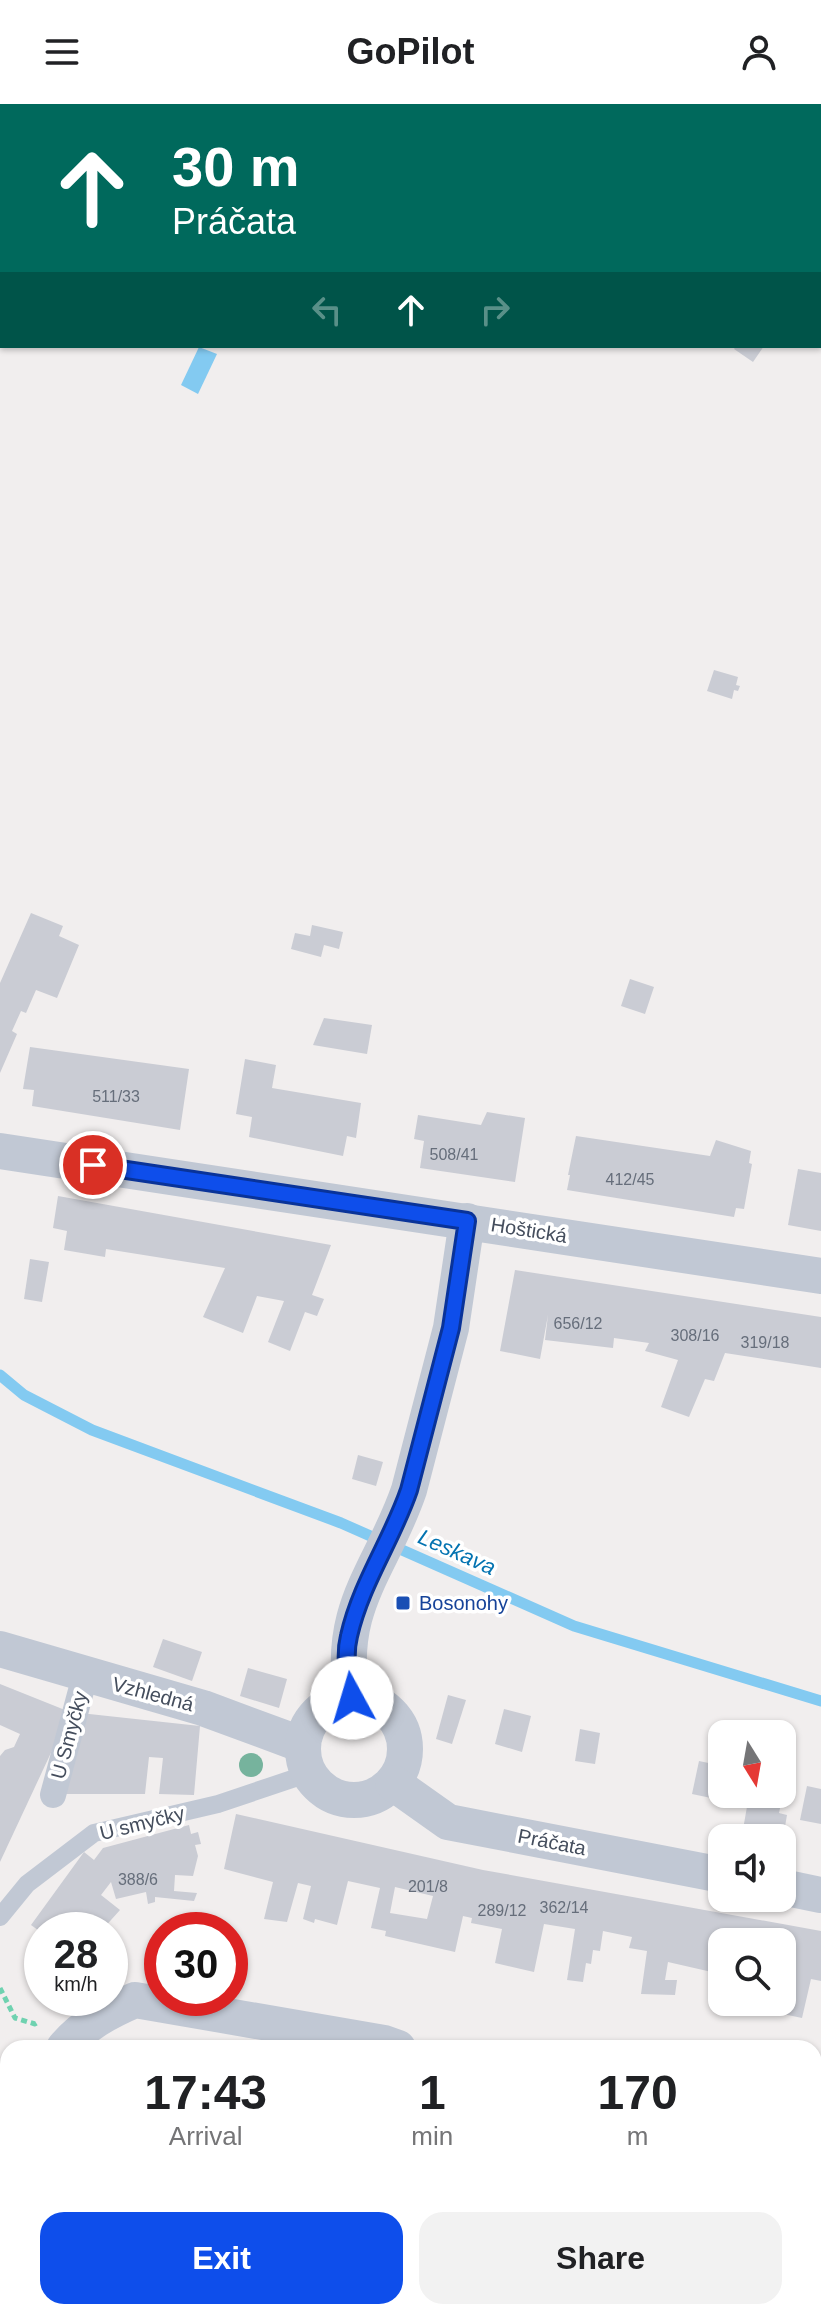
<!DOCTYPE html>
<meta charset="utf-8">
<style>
body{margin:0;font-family:Helvetica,sans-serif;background:#f2f2f2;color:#202124;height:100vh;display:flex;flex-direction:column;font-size:30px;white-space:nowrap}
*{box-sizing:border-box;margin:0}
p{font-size:26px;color:#757577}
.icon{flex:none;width:44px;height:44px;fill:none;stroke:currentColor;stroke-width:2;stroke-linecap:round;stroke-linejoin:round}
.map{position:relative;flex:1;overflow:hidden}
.side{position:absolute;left:0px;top:1936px;width:822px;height:280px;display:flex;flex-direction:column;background:#fff;border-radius:24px 24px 0 0;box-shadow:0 2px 6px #0004}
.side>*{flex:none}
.top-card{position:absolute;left:0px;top:0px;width:822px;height:244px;box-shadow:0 2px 6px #0004;background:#00695c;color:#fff;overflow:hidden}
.needle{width:52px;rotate:169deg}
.tools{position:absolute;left:708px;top:1616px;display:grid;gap:16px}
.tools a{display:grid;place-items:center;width:88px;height:88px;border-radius:16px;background:#fff;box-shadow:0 2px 6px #0004;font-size:40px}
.speed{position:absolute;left:24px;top:1808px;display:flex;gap:16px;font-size:40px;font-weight:700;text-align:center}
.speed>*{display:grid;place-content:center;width:104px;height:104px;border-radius:50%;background:#fff;box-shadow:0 2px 6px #0004;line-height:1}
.speed small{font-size:20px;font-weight:400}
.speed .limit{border:12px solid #d22;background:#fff;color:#111}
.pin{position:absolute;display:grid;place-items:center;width:68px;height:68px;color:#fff;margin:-34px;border:4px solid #fff;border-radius:50%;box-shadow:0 2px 8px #0007}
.me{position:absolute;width:88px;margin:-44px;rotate:354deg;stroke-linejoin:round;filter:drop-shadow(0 0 6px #0008)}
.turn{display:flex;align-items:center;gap:28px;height:168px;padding:0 40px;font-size:36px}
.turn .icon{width:104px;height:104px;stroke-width:2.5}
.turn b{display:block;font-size:56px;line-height:68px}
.lanes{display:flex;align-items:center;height:76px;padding:0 40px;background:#0003;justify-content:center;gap:40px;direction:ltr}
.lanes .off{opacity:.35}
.eta{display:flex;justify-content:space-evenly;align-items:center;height:136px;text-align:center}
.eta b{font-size:48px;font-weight:700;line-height:56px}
.action{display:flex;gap:16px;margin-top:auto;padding:16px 40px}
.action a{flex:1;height:92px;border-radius:24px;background:#0e4eeb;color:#fff;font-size:32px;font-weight:700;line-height:92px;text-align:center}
.action a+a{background:#f2f2f2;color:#202124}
header{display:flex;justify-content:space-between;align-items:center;height:104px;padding:0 40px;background:#fff;font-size:36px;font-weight:700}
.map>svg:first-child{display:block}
.water{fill:#83caf1}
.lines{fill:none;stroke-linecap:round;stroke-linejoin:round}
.stream{stroke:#83caf1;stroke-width:11}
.building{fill:#caccd4;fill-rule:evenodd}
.path{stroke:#6fd2b0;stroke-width:5;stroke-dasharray:6 4;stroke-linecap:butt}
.service{stroke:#c1c8d4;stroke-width:18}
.pedestrian{stroke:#c1c8d4;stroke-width:26}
.minor{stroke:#c1c8d4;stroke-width:36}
.tree{fill:#76b39d}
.route-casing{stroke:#093399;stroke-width:20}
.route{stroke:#0e4eeb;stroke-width:14}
.transit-dot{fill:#1a4fb4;stroke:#fff;stroke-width:3}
.labels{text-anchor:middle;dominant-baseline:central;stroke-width:7;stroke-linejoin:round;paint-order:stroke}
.number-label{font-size:16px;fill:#666e7b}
.street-label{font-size:20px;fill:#454e5d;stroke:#fff}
.transit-label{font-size:20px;fill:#164399;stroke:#fff;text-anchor:start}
.water-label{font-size:22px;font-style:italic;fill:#0373b1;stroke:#fff}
</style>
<header><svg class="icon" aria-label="menu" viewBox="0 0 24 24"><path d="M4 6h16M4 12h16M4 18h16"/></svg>GoPilot<svg class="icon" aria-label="person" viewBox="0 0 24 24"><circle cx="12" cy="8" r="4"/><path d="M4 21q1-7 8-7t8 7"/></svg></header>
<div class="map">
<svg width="821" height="2216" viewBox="0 0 821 2216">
<rect width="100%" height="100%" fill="#f1eeee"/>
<path class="water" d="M199,243L217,250L198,290L181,281Z"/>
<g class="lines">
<path class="stream" d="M0,1271L24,1291L92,1326L341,1419L574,1522L821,1597"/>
</g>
<g class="building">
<path d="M736,242H764L753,258L734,245Z"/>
<path d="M714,566L738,573L736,581L740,582L738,587L734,586L732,595L707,587Z"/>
<path d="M31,809L63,822L59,832L79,841L57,894L36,886L26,909L21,907L12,927L17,930L0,969V879Z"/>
<path d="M312,821L343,828L339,845L324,841L321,853L291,845L295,829L310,832Z"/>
<path d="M630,875L654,883L645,910L621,902Z"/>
<path d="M324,914L372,921L367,950L313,941Z"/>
<path d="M30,943L189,965L180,1026L32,1002L34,986L23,985Z"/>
<path d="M245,955L276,961L272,984L361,999L356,1034L347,1032L343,1052L249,1033L252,1013L236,1010Z"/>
<path d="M487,1008L525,1014L515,1078L420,1064L424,1037L414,1035L418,1011L481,1021Z"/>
<path d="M576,1032L710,1052L716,1036L751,1047L749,1059L752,1060L744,1105L736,1104L734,1113L567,1086L570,1071H568Z"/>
<path d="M798,1065L821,1069V1127L788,1121Z"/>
<path d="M58,1092L331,1141L312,1191L324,1195L317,1212L305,1208L290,1247L268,1238L284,1197L257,1192L243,1229L203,1213L225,1164L106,1145L105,1153L64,1146L67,1127L53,1124Z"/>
<path d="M30,1155L49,1158L42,1198L24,1195Z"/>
<path d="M515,1166L821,1213V1264L725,1249L714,1277L705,1275L689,1313L661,1303L678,1256L645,1247L649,1239L614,1234L613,1244L545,1236L548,1211L540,1255L500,1247Z"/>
<path d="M358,1351L383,1358L376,1382L352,1375Z"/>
<path d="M163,1535L202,1548L192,1577L153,1563Z"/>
<path d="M248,1564L287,1575L279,1604L240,1592Z"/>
<path d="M0,1580L70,1608L0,1758V1652L5,1646L14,1643L20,1630L0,1621Z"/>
<path d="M448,1591L466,1596L452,1640L436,1635Z"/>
<path d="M504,1605L531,1612L522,1648L495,1640Z"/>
<path d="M80,1609L200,1622L194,1691L159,1690L163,1654L149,1653L145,1690H64Z"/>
<path d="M580,1625L600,1629L595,1660L575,1657Z"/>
<path d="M699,1657L718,1661L711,1694L692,1690Z"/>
<path d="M807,1682L821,1685V1720L800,1716Z"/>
<path d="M760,1690H783L779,1709L787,1711L783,1734L742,1731L748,1697L759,1699Z"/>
<path d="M236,1710L483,1766L821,1827V1877L811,1875L802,1914L783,1910L788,1884L782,1883V1838H722V1887L713,1885L716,1869L668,1858L665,1876H677L675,1891L641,1890L647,1847L629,1844L632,1833L603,1827L600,1847L593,1846L591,1860L586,1859L583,1878L567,1876L575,1825L544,1820L534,1868L495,1859L502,1825L471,1819L472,1814L463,1812L455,1848L385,1832L386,1827L371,1824L380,1784L348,1777L337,1821L315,1815L314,1819L303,1815L311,1782L298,1779L287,1818L264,1815L273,1778L224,1765ZM395,1783L433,1792L427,1815L390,1809Z"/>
<path d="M189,1721L191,1730L198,1728L201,1740L195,1741L198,1752L193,1772L175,1771L174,1787L197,1789L194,1797L155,1793V1798L148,1800L146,1788L116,1795L111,1778L101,1791L120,1806L102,1826H87L89,1824L71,1811L60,1826H42V1829L31,1821L84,1748L94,1756L103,1744Z"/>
<path d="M814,2090L821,2093V2160L814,2157Z"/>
<path d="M821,2164V2216H717L721,2208H814V2180Z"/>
<path d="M599,2208L606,2212L608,2208H666L662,2216H595Z"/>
</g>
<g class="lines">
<g class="path">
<path d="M605,0L685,2"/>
<path d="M820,5H821"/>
<path d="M0,1884L15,1914L35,1920L38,1918"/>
</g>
<path class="service" d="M0,1813L27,1780L94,1729L218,1700L310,1669"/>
<path class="pedestrian" d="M53,1691L85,1572"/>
<g class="minor">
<path d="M0,1047L821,1172"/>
<path d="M0,1545L203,1604L303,1641"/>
<path d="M352,1594C336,1502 382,1465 409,1386L451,1224L467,1117"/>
<circle cx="354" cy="1645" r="51"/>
<path d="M393,1679L448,1718L722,1771"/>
<path d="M782,1783L821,1791"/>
<path d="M64,1944C83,1921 107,1908 135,1896L384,1939L398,1944"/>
<path d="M814,2071L821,2074"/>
<path d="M692,2216L696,2208"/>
</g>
</g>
<circle class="tree" cx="251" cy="1661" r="12"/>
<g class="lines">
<defs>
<path id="route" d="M93,1061L467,1117L451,1224L409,1386C392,1436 361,1479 349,1532C344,1552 348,1574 352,1594"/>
</defs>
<use href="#route" class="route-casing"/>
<use href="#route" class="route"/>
</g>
<rect class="transit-dot" x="395" y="1491" width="16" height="16" rx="4"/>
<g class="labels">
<g class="number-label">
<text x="116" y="992">511/33</text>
<text x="454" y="1050">508/41</text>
<text x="630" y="1075">412/45</text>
<text x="578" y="1219">656/12</text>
<text x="695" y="1231">308/16</text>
<text x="765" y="1238">319/18</text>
<text x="138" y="1775">388/6</text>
<text x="428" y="1782">201/8</text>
<text x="564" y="1803">362/14</text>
<text x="502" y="1806">289/12</text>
</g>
<g class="street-label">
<text transform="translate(529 1126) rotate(9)">Hoštická</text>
<text transform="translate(153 1590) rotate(15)">Vzhledná</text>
<text transform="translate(69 1631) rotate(-75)">U Smyčky</text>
<text transform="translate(142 1719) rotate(-14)">U smyčky</text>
<text transform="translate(552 1738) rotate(11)">Práčata</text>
</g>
<g class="transit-label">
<text x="419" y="1499">Bosonohy</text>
</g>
<g class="water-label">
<text transform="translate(457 1448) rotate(24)">Leskava</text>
</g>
</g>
</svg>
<div class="tools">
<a><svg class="needle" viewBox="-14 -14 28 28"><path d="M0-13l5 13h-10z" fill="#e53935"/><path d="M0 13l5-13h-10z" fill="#757577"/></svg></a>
<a><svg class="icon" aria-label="sound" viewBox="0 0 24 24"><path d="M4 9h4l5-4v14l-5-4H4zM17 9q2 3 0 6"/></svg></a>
<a><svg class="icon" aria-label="search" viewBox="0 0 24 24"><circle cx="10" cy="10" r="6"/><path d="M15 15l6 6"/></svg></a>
</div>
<div class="speed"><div>28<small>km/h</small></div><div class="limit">30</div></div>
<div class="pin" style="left:93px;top:1061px;background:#d93025"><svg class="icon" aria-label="arrive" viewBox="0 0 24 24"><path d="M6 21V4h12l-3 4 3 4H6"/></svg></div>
<svg class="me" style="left:352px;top:1594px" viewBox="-20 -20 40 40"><circle r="19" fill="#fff"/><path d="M0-13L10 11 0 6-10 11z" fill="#0e4eeb"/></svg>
<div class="top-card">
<div class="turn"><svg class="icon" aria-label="ahead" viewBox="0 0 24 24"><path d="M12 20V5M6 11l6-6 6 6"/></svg><div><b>30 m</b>Práčata</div></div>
<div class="lanes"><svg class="icon off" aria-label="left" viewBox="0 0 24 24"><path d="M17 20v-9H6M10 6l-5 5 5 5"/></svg><svg class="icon" aria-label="ahead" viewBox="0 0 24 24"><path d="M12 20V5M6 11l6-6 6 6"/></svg><svg class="icon off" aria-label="right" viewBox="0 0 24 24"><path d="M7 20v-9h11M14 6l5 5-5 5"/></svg></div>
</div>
<section class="side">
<div class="eta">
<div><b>17:43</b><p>Arrival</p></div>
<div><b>1</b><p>min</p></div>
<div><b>170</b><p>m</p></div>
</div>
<div class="action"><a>Exit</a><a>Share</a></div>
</section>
</div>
